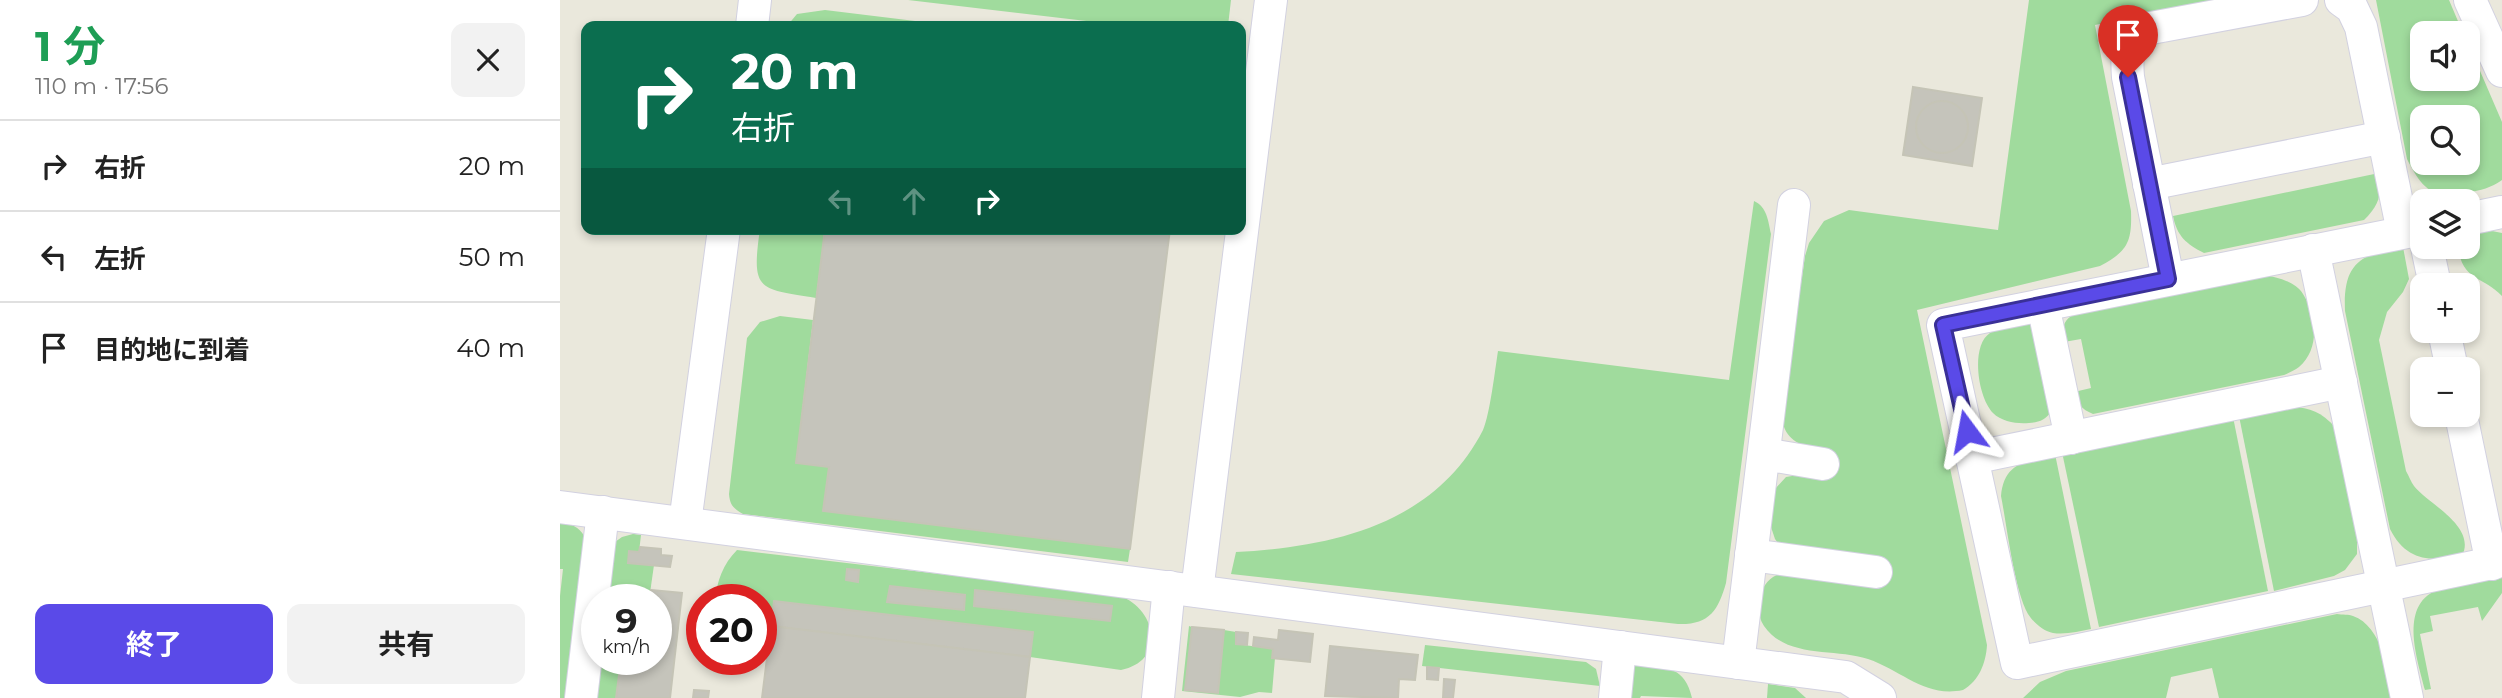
<!DOCTYPE html>
<html lang="ja">
<meta charset="utf-8">
<style>
body{margin:0;font-family:Montserrat,"Noto Sans JP",sans-serif;background:#f2f2f2;color:#222;height:100vh;display:flex;flex-direction:column;font-size:26px;white-space:nowrap}
*{box-sizing:border-box;margin:0}
p{font-size:23px;color:#767676}
.icon{flex:none;width:38px;height:38px;fill:none;stroke:currentColor;stroke-width:2;stroke-linecap:round;stroke-linejoin:round}
.map{position:relative;flex:1;overflow:hidden}
.side{display:flex;flex-direction:column;background:#fff;width:560px}
.side>*{flex:none}
.banner{position:absolute;left:21px;top:21px;width:665px;height:214px;border-radius:14px;box-shadow:0 4px 10px #0003;background:#0b6e4f;color:#fff;overflow:hidden}
.buttons{position:absolute;left:1850px;top:21px;display:grid;gap:14px}
.buttons a{display:grid;place-items:center;width:70px;height:70px;border-radius:14px;background:#fff;box-shadow:0 4px 10px #0003;font-size:35px}
.speed{position:absolute;left:21px;top:584px;display:flex;gap:14px;font-size:35px;font-weight:700;text-align:center}
.speed>*{display:grid;place-content:center;width:91px;height:91px;border-radius:50%;background:#fff;box-shadow:0 4px 10px #0003;line-height:1}
.speed small{font-size:18px;font-weight:400}
.speed .limit{border:10px solid #d22;background:#fff;color:#111}
.pin{position:absolute;display:grid;place-items:center;width:60px;height:60px;color:#fff;margin:-72px -30px;border-radius:50% 50% 50% 0;rotate:-45deg;box-shadow:0 0 7px #0007}
.pin .icon{rotate:45deg}
.me{position:absolute;width:77px;margin:-38px;rotate:347deg;stroke-linejoin:round;filter:drop-shadow(0 0 5px #0008)}
.turn{display:flex;align-items:center;gap:24px;height:147px;padding:0 35px;font-size:32px}
.turn .icon{width:91px;height:91px;stroke-width:2.5}
.turn b{display:block;font-size:49px;line-height:60px}
.lanes{display:flex;align-items:center;height:66px;padding:0 35px;background:#0003;justify-content:center;gap:35px;direction:ltr}
.lanes .off{opacity:.35}
.round{display:grid;place-items:center;flex:none;width:74px;height:74px;border-radius:14px;background:#f2f2f2}
.summary{display:flex;align-items:center;justify-content:space-between;height:119px;padding:0 35px}
h1{font-size:42px;font-weight:700;line-height:52px;color:#1e9e55}
.action{display:flex;gap:14px;margin-top:auto;padding:14px 35px}
.action a{flex:1;height:80px;border-radius:14px;background:#5a4ae8;color:#fff;font-size:28px;font-weight:700;line-height:80px;text-align:center}
.action a+a{background:#f2f2f2;color:#222}
ul{padding:0;list-style:none}
li{display:flex;align-items:center;gap:21px;height:91px;padding:0 35px;border-top:2px solid #e0e0e0}
li div{flex:1}
li b{display:block;font-size:26px}
li em{font-style:normal}
main{display:flex;flex:1;min-height:0}
.map>svg:first-child{display:block}
.green{fill:#a0db9d;fill-rule:evenodd}
.building{fill:#c5c4bb;stroke:#c5c4b6;stroke-width:2}
.lines{fill:none;stroke-linecap:round;stroke-linejoin:round}
.minor-casing{stroke:#d2d1e0;stroke-width:34}
.minor{stroke:#fff;stroke-width:32}
.route-casing{stroke:#3a3097;stroke-width:18}
.route{stroke:#5a4ae8;stroke-width:12}
</style>
<main>
<section class="side">
<div class="summary"><div><h1>1 分</h1><p>110 m · 17:56</p></div><a class="round"><svg class="icon" aria-label="close" viewBox="0 0 24 24"><path d="M6 6l12 12M18 6L6 18"/></svg></a></div>
<ul>
<li><svg class="icon" aria-label="right" viewBox="0 0 24 24"><path d="M7 20v-9h11M14 6l5 5-5 5"/></svg><div><b>右折</b></div><em>20 m</em></li>
<li><svg class="icon" aria-label="left" viewBox="0 0 24 24"><path d="M17 20v-9H6M10 6l-5 5 5 5"/></svg><div><b>左折</b></div><em>50 m</em></li>
<li><svg class="icon" aria-label="arrive" viewBox="0 0 24 24"><path d="M6 21V4h12l-3 4 3 4H6"/></svg><div><b>目的地に到着</b></div><em>40 m</em></li>
</ul>
<div class="action"><a>終了</a><a>共有</a></div>
</section>
<div class="map">
<svg width="1942" height="698" viewBox="0 0 1942 698">
<rect width="100%" height="100%" fill="#eae8dc"/>
<g class="green">
<path d="M348,0H671L668,26H569Z"/>
<path d="M1469,0H1656L1535,25L1571,211C1572,242 1568,251 1540,266L1357,310L1427,645C1426,663 1419,681 1403,690C1365,698 1343,671 1308,659C1274,648 1227,659 1204,626C1198,617 1197,605 1200,595C1204,584 1210,577 1221,573L1220,546L1215,539L1210,524L1215,489L1226,477L1238,475L1249,448C1233,442 1223,434 1222,416L1245,256L1249,243L1264,221L1289,210L1438,230Z"/>
<path d="M1816,0H1889L1903,33H1862V79H1908V43L1942,122V180C1931,188 1921,190 1907,193C1873,200 1862,189 1847,159ZM1862,117H1908V163H1862Z"/>
<path d="M265,10L396,26H227L237,14Z"/>
<path d="M1819,173C1822,194 1820,204 1804,220L1644,253C1626,244 1617,236 1613,216Z"/>
<path d="M1194,201C1207,207 1208,220 1211,234L1166,583C1158,611 1149,625 1118,624L671,574L676,552C773,547 875,524 923,430C930,414 935,370 938,351L1169,380Z"/>
<path d="M200,229H265L256,298C198,289 191,291 200,229Z"/>
<path d="M1922,229L1942,233V296C1923,276 1902,281 1898,247H1908V231Z"/>
<path d="M1843,247L1849,279L1843,292L1827,312L1819,340L1846,471C1849,476 1851,482 1854,486C1868,504 1917,526 1902,556C1870,562 1846,561 1830,529L1785,311C1783,264 1799,254 1843,247Z"/>
<path d="M1704,275C1717,277 1736,282 1743,294C1757,316 1760,349 1739,367C1735,370 1729,373 1724,375L1533,414C1521,409 1518,404 1514,392L1531,388L1521,339L1504,342C1503,330 1501,322 1513,315Z"/>
<path d="M220,316L253,320L236,462L269,467L263,511L570,549L568,562L183,514C173,508 170,505 169,494L187,338L200,322Z"/>
<path d="M1466,323L1473,326L1492,411C1485,420 1480,422 1469,423C1457,424 1442,422 1433,413C1418,398 1410,346 1430,333C1439,326 1455,325 1466,323Z"/>
<path d="M1730,406C1752,409 1760,411 1776,428L1797,531V554L1785,570L1774,576L1714,591L1679,416Z"/>
<path d="M1673,417L1708,591L1539,627L1502,452Z"/>
<path d="M1495,454L1531,629C1519,631 1506,635 1493,633C1484,632 1473,622 1468,614C1454,589 1447,526 1441,496C1444,462 1467,461 1495,454Z"/>
<path d="M0,522C12,524 18,526 25,537L10,698H0V596L3,569H0Z"/>
<path d="M73,534L81,535L79,552L94,565L89,600H44L55,542L62,537Z"/>
<path d="M177,550L558,595C596,608 608,660 561,670L470,657L473,632L214,601L211,626L201,624V600H155C157,581 163,564 177,550Z"/>
<path d="M1942,574V593L1922,621L1918,607L1870,616L1873,631L1860,634L1871,689L1865,690C1858,661 1838,606 1877,590C1897,582 1921,579 1942,574Z"/>
<path d="M1777,614C1782,615 1789,614 1793,616C1822,626 1829,673 1835,698H1659L1652,668L1611,677L1606,698H1463L1480,682L1506,671Z"/>
<path d="M629,626L632,627L625,689L658,693L664,630L676,632V644L713,649L715,658L712,693L699,692L680,697L622,691Z"/>
<path d="M865,645L1026,662L1036,669L1040,686L862,666Z"/>
<path d="M38,660H61L56,698H34Z"/>
<path d="M1080,664C1108,668 1125,667 1132,698L1081,696L1080,698H1064L1071,667Z"/>
<path d="M1208,684L1235,688L1246,698H1207Z"/>
</g>
<g class="building">
<path d="M1353,87L1422,98L1412,166L1343,155Z"/>
<circle cx="1382" cy="127" r="26"/>
<path d="M265,229H610L570,549L263,511L269,467L236,463Z"/>
<path d="M80,547L101,549V555L112,556L110,567L68,563L69,551L79,552Z"/>
<path d="M287,569L299,570L298,582L286,580Z"/>
<path d="M330,586L405,595L404,610L327,602Z"/>
<path d="M91,590L122,593L110,698H56L61,660H96V600H89Z"/>
<path d="M415,590L552,606L550,621L414,606Z"/>
<path d="M214,601L473,632L470,657L211,626Z"/>
<path d="M211,626L470,657L465,698H202Z"/>
<path d="M632,627L664,630L658,693L625,690Z"/>
<path d="M719,630L753,634L750,662L712,658L713,649L693,646L694,637L718,640Z"/>
<path d="M676,632L688,633L687,645L676,644Z"/>
<path d="M770,646L858,655L855,680L839,679L838,698L765,696Z"/>
<path d="M867,667L879,668L878,680L867,679Z"/>
<path d="M884,679L895,680L893,698H883Z"/>
<path d="M134,690L149,691L148,698H133Z"/>
</g>
<g class="lines">
<defs>
<g id="minor">
<path d="M1781,0L1792,8L1801,27L1843,232"/>
<path d="M1910,0L1942,71"/>
<path d="M192,26L195,0"/>
<path d="M1589,184L1824,137"/>
<path d="M1908,219L1942,212"/>
<path d="M1862,229L1383,325L1457,663L1942,561"/>
<path d="M1867,247L1875,285"/>
<path d="M1753,250L1847,698"/>
<path d="M1608,279L1568,77C1566,51 1568,42 1591,28L1742,0"/>
<path d="M1483,305L1511,438"/>
<path d="M1884,331L1892,369"/>
<path d="M1901,415L1932,564"/>
<path d="M1204,454L1263,464"/>
<path d="M1412,458L1781,382"/>
<path d="M0,507L1286,677L1320,698"/>
<path d="M125,523L164,229"/>
<path d="M1191,555L1316,572"/>
<path d="M637,591L711,0"/>
<path d="M1178,663L1234,205"/>
<path d="M21,698L43,512"/>
<path d="M598,698L609,587"/>
<path d="M1055,698L1060,647"/>
</g>
</defs>
<use href="#minor" class="minor-casing"/>
<use href="#minor" class="minor"/>
</g>
<g class="lines">
<defs>
<path id="route" d="M1407,431L1383,325L1608,279L1568,77"/>
</defs>
<use href="#route" class="route-casing"/>
<use href="#route" class="route"/>
</g>
</svg>
<div class="buttons">
<a><svg class="icon" aria-label="sound" viewBox="0 0 24 24"><path d="M4 9h4l5-4v14l-5-4H4zM17 9q2 3 0 6"/></svg></a>
<a><svg class="icon" aria-label="search" viewBox="0 0 24 24"><circle cx="10" cy="10" r="6"/><path d="M15 15l6 6"/></svg></a>
<a><svg class="icon" aria-label="layers" viewBox="0 0 24 24"><path d="M12 4l9 5-9 5-9-5zM3 14l9 5 9-5"/></svg></a>
<a>+</a>
<a>−</a>
</div>
<div class="speed"><div>9<small>km/h</small></div><div class="limit">20</div></div>
<div class="pin" style="left:1568px;top:77px;background:#d93025"><svg class="icon" aria-label="arrive" viewBox="0 0 24 24"><path d="M6 21V4h12l-3 4 3 4H6"/></svg></div>
<svg class="me" style="left:1407px;top:431px" viewBox="-20 -20 40 40"><path d="M0-17L14 15 0 8-14 15z" fill="#5a4ae8" stroke="#fff" stroke-width="4"/></svg>
<div class="banner">
<div class="turn"><svg class="icon" aria-label="right" viewBox="0 0 24 24"><path d="M7 20v-9h11M14 6l5 5-5 5"/></svg><div><b>20 m</b>右折</div></div>
<div class="lanes"><svg class="icon off" aria-label="left" viewBox="0 0 24 24"><path d="M17 20v-9H6M10 6l-5 5 5 5"/></svg><svg class="icon off" aria-label="ahead" viewBox="0 0 24 24"><path d="M12 20V5M6 11l6-6 6 6"/></svg><svg class="icon" aria-label="right" viewBox="0 0 24 24"><path d="M7 20v-9h11M14 6l5 5-5 5"/></svg></div>
</div>
</div>
</main>
